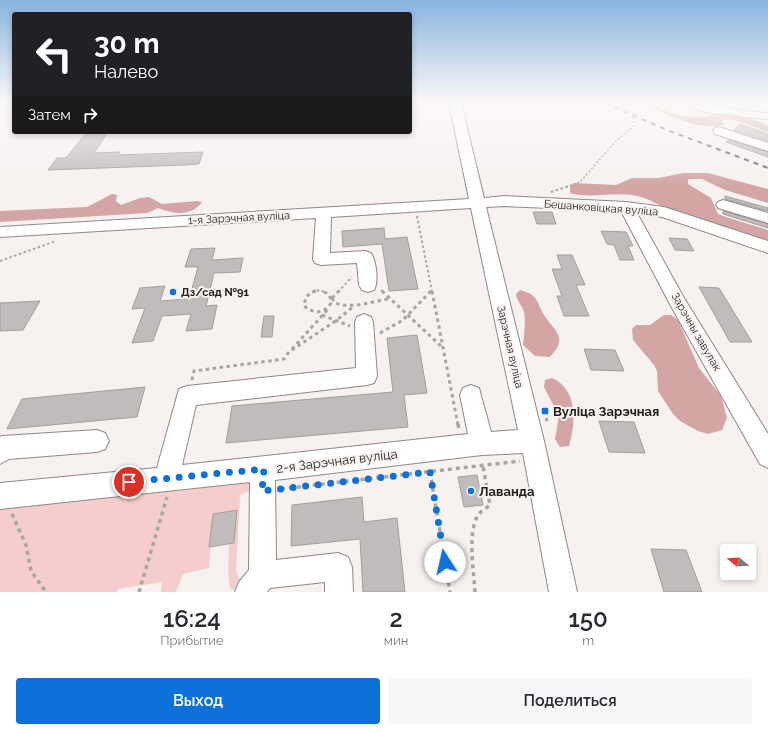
<!DOCTYPE html>
<html lang="ru">
<meta charset="utf-8">
<style>
body{margin:0;font-family:Raleway,sans-serif;background:#f7f7f7;color:#2b2b33;height:100vh;display:flex;flex-direction:column;font-size:15px;white-space:nowrap}
*{box-sizing:border-box;margin:0}
p{font-size:13px;color:#7c7c81}
.icon{flex:none;width:22px;height:22px;fill:none;stroke:currentColor;stroke-width:2;stroke-linecap:round;stroke-linejoin:round}
.map{position:relative;height:592px;overflow:hidden}
.sheet{display:flex;flex-direction:column;background:#fff;flex:1}
.sheet>*{flex:none}
.hud{position:absolute;left:12px;top:12px;width:400px;height:122px;border-radius:4px;box-shadow:0 2px 6px #0003;background:#202124;color:#fff;overflow:hidden}
.needle{width:26px;rotate:288deg}
.tools{position:absolute;left:720px;top:544px;display:grid;gap:8px}
.tools a{display:grid;place-items:center;width:36px;height:36px;border-radius:4px;background:#fff;box-shadow:0 2px 6px #0003;font-size:20px}
.pin{position:absolute;display:grid;place-items:center;width:34px;height:34px;color:#fff;margin:-17px;border:2px solid #fff;border-radius:50%;box-shadow:0 1px 4px #0007}
.me{position:absolute;width:44px;margin:-22px;rotate:350deg;stroke-linejoin:round;filter:drop-shadow(0 0 3px #0008)}
.turn{display:flex;align-items:center;gap:14px;height:84px;padding:0 16px;font-size:18px}
.turn .icon{width:52px;height:52px;stroke-width:2.5}
.turn b{display:block;font-size:28px;line-height:34px}
.then{display:flex;align-items:center;height:38px;padding:0 16px;background:#0003;gap:8px;font-size:15px}
.eta{display:flex;justify-content:space-evenly;align-items:center;height:68px;text-align:center}
.eta b{font-size:24px;font-weight:600;line-height:28px}
.action{display:flex;gap:8px;margin-top:auto;padding:8px 16px}
.action a{flex:1;height:46px;border-radius:4px;background:#0c72da;color:#fff;font-size:16px;font-weight:600;line-height:46px;text-align:center}
.action a+a{background:#f7f7f7;color:#2b2b33}
.map>svg:first-child{display:block}
.green{fill:#f4cdcc}
.forest{fill:#d3a6a5}
.building{fill:#c1bbbb;stroke:#a39d9d}
.lines{fill:none;stroke-linecap:round;stroke-linejoin:round}
.minor-casing{stroke:#8e8888;stroke-width:2}
.path-far3{stroke:#aaa5a5;stroke-width:1.5;stroke-dasharray:2 2;stroke-linecap:butt}
.path-far2{stroke:#aaa5a5;stroke-width:2;stroke-dasharray:2.5 2.5;stroke-linecap:butt}
.path-far1{stroke:#aaa5a5;stroke-width:3;stroke-dasharray:3.5 3.5;stroke-linecap:butt}
.path{stroke:#aaa5a5;stroke-width:3.5;stroke-dasharray:4 4;stroke-linecap:butt}
.minor{fill:#fff;fill-rule:evenodd}
.rail{stroke:#676362;stroke-width:2;stroke-dasharray:5 5;stroke-linecap:butt}
.route{stroke:#0c72da;stroke-width:7;stroke-dasharray:0 12.6}
.poi-dot{fill:#0c72da;stroke:#f7f1f0;stroke-width:1.5}
.labels{text-anchor:middle;dominant-baseline:central;stroke-width:4;stroke-linejoin:round;paint-order:stroke}
.street-label{font-size:11px;fill:#221f1f;stroke:#f7f1f0}
.poi-label{font-size:11px;font-weight:bold;fill:#221f1f;stroke:#f7f1f0;text-anchor:start}
.near-poi-label{font-size:13px;font-weight:bold;fill:#221f1f;stroke:#f7f1f0;text-anchor:start}
.near-street-label{font-size:13px;fill:#221f1f;stroke:#f7f1f0}
</style>
<div class="map">
<svg width="768" height="592" viewBox="0 0 768 592">
<rect width="100%" height="100%" fill="#f7f1f0"/>
<path class="green" d="M250,476L256,489L240,495L236,570L239,579L255,576L237,592L230,588L228,571L229,544L234,543L236,510L213,514L209,568L183,574L176,592H161L162,582L118,589L117,592H0V508Z"/>
<g class="forest">
<path d="M638,103C655,103 667,113 683,116C697,118 709,116 723,115C739,113 754,119 768,126V132C755,128 733,116 721,121L724,125C694,131 665,112 638,103Z"/>
<path d="M683,173H708L768,189V203L725,190L702,179H688V184L711,198L718,214L729,218L768,230V243C734,231 700,220 666,208C658,205 651,200 644,198C620,189 594,200 570,193V186L574,183L616,185L632,178H659Z"/>
<path d="M112,194L117,195L116,201L121,205L140,198L149,197L162,204L197,201L202,202C192,217 172,214 158,208L147,213L0,222V211L87,207Z"/>
<path d="M520,290C539,295 536,301 544,315C555,332 569,337 550,357L535,356L523,345C524,334 526,323 524,312C522,305 517,302 516,294Z"/>
<path d="M664,315H671L678,320L699,368L721,396L727,418L722,430L708,434L698,431L680,421L673,414L658,391L657,371L654,365L633,340L632,329L636,325H650Z"/>
<path d="M552,378C578,389 576,423 569,446L560,447L555,439L559,416L544,387L545,380Z"/>
</g>
<g class="building">
<path d="M740,124L768,134V141L734,130Z"/>
<path d="M87,132H108L94,153L120,152L118,155L203,152L199,164L184,165L48,170L57,158H66Z"/>
<path d="M728,140L768,152V157L726,142Z"/>
<path d="M725,196L768,208V211L725,199Z"/>
<path d="M723,211L768,224V228L723,214Z"/>
<path d="M533,212H552L556,224H537Z"/>
<path d="M384,228L385,239L407,237L418,289L389,291L382,244L343,247L342,231Z"/>
<path d="M601,231L626,232L633,246H628L634,260H620L614,245L607,244Z"/>
<path d="M669,238L687,239L694,251L675,250Z"/>
<path d="M215,248L212,260L243,258L240,272L214,273L206,306L217,305L212,329L186,331L191,314L162,316L153,341L132,343L145,308L132,309L140,288L165,286L160,301L189,299L198,267H185L191,249Z"/>
<path d="M557,255H572L585,285H576L589,316H564L557,296H562L552,269H562Z"/>
<path d="M699,287L719,288L752,342H730Z"/>
<path d="M40,301L23,330L0,331V303Z"/>
<path d="M264,316H274L272,337H261Z"/>
<path d="M417,335L427,393L404,395L408,427L226,443L232,406L393,392L387,338Z"/>
<path d="M584,349L615,350L624,371L591,370Z"/>
<path d="M145,387L137,417L7,429L22,399Z"/>
<path d="M599,421L634,422L645,453L609,452Z"/>
<path d="M477,475L483,505L464,507L458,477Z"/>
<path d="M362,497L364,522L397,518L405,592H363L360,539L291,546L292,505Z"/>
<path d="M237,510L234,543L209,547L213,514Z"/>
<path d="M651,549L686,550L702,592H664Z"/>
</g>
<g class="lines">
<defs>
<g id="minor">
<path d="M449,103H461L484,198L505,196L626,202L664,207L768,241V253L662,217L637,213L684,298L768,434V468L760,464L672,308L621,211L505,206L486,207L544,441L577,592H549L523,453L482,455L275,480L276,560L338,553L348,557L352,567L353,592H325V582L270,588L267,592H235L239,582L249,570L250,482L0,509V483L157,468L179,389L187,386L356,368L355,322L357,317L364,314L371,317L373,322L377,376L374,383L367,385L196,405L182,465L468,434L460,395L463,388L471,385L479,388L491,432L518,430L471,208L331,217L330,253L365,251L371,253C376,261 379,281 374,290L368,292L362,290L359,285L357,263L321,265L315,263L313,259L316,218L0,237V227L469,199Z"/>
<path d="M682,103H699L715,107L722,106L745,111L768,113V119L745,117L723,113L716,114L709,113L684,105Z"/>
<path d="M719,127L768,143V151L715,134L713,131L715,128Z"/>
<path d="M723,200L768,213V223L718,208L716,205L718,202Z"/>
<path d="M97,430L105,433L109,441L105,449L97,452L9,459L0,464V437L2,436Z"/>
</g>
</defs>
<use href="#minor" class="minor-casing"/>
<path class="path-far3" d="M566,187L580,182L616,141L634,126L633,118L636,114L610,103"/>
<g class="path-far2">
<path d="M551,192L569,186"/>
<path d="M417,216L432,292"/>
<path d="M0,261L56,241"/>
<path d="M381,290L383,292"/>
<path d="M312,292L320,290L324,292"/>
<path d="M338,292L352,277"/>
</g>
<g class="path-far1">
<path d="M316,291C308,293 305,298 304,306C314,314 324,314 331,303C331,296 328,293 322,291"/>
<path d="M382,291L442,347"/>
<path d="M432,291L458,425"/>
<path d="M332,298L335,303C352,309 370,302 388,299"/>
<path d="M332,298L339,291"/>
<path d="M322,315L350,326"/>
<path d="M380,333L403,320L431,291"/>
<path d="M292,349L329,308"/>
<path d="M192,380L194,371L284,359L289,352L337,320L354,306"/>
<path d="M545,411L547,422"/>
</g>
<g class="path">
<path d="M458,424L459,429"/>
<path d="M430,472L450,592"/>
<path d="M281,489L520,461"/>
<path d="M12,514L26,545L31,571L46,592"/>
<path d="M139,592L167,497"/>
<path d="M475,592C474,572 467,533 478,515C481,511 486,508 490,505L483,466"/>
</g>
<use href="#minor" class="minor"/>
<path class="rail" d="M605,103L667,130L768,168"/>
</g>
<linearGradient id="sky" x2="0" y2="1"><stop stop-color="#88b3df"/><stop offset="0.55" stop-color="#fbf9f8"/><stop offset="1" stop-color="#fbf9f8" stop-opacity="0"/></linearGradient>
<rect width="768" height="186" fill="url(#sky)"/>
<g class="lines">
<path class="route" d="M129,482L264,469L262,491L430,472L445,562"/>
</g>
<g class="poi-dot">
<circle cx="173" cy="292" r="4"/>
<rect x="541" y="407" width="8" height="8" rx="2"/>
<circle cx="471" cy="491" r="4"/>
</g>
<g class="labels">
<g class="street-label">
<text transform="translate(601 208) rotate(4)">Бешанковіцкая вуліца</text>
<text transform="translate(239 218) rotate(-3)">1-я Зарэчная вуліца</text>
<text transform="translate(696 332) rotate(60)">Зарэчны завулак</text>
<text transform="translate(510 347) rotate(77)">Зарэчная вуліца</text>
</g>
<g class="poi-label">
<text x="181" y="292">Дз/сад №91</text>
</g>
<g class="near-poi-label">
<text x="553" y="411">Вуліца Зарэчная</text>
<text x="479" y="491">Лаванда</text>
</g>
<g class="near-street-label">
<text transform="translate(337 461) rotate(-7)">2-я Зарэчная вуліца</text>
</g>
</g>
</svg>
<div class="tools">
<a><svg class="needle" viewBox="-14 -14 28 28"><path d="M0-13l5 13h-10z" fill="#e53935"/><path d="M0 13l5-13h-10z" fill="#7c7c81"/></svg></a>
</div>
<div class="pin" style="left:129px;top:482px;background:#d93025"><svg class="icon" aria-label="arrive" viewBox="0 0 24 24"><path d="M6 21V4h12l-3 4 3 4H6"/></svg></div>
<svg class="me" style="left:445px;top:562px" viewBox="-20 -20 40 40"><circle r="19" fill="#fff"/><path d="M0-13L10 11 0 6-10 11z" fill="#0c72da"/></svg>
<div class="hud">
<div class="turn"><svg class="icon" aria-label="left" viewBox="0 0 24 24"><path d="M17 20v-9H6M10 6l-5 5 5 5"/></svg><div><b>30 m</b>Налево</div></div>
<div class="then">Затем<svg class="icon" aria-label="right" viewBox="0 0 24 24"><path d="M7 20v-9h11M14 6l5 5-5 5"/></svg></div>
</div>
</div>
<section class="sheet">
<div class="eta">
<div><b>16:24</b><p>Прибытие</p></div>
<div><b>2</b><p>мин</p></div>
<div><b>150</b><p>m</p></div>
</div>
<div class="action"><a>Выход</a><a>Поделиться</a></div>
</section>
